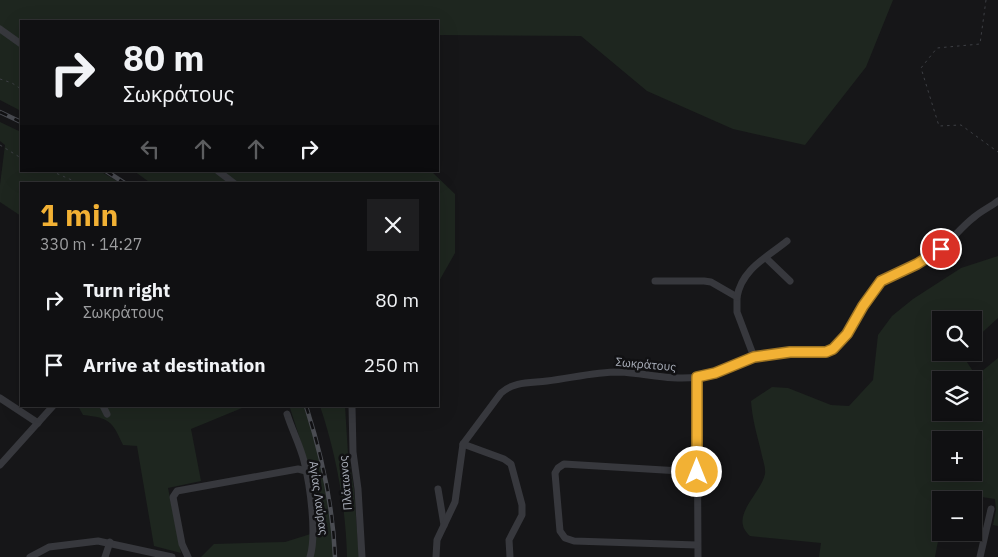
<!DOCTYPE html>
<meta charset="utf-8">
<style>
body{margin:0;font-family:"IBM Plex Sans",sans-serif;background:#1e1e20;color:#f1f3f6;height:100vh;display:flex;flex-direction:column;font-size:19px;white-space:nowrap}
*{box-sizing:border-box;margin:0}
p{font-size:16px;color:#9c9d9f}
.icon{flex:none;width:28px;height:28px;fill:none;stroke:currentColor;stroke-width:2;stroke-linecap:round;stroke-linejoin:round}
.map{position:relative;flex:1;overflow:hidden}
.sheet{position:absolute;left:20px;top:182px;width:419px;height:225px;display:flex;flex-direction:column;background:#101012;border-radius:0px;box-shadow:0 5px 20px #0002,0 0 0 1px #303032}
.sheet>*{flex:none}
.guide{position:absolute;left:20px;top:20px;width:419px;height:152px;border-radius:0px;box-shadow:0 5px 20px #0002,0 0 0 1px #303032;background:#101012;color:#f1f3f6;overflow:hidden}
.controls{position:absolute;left:932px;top:311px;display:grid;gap:10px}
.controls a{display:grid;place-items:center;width:50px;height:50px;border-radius:0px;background:#101012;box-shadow:0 5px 20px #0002,0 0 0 1px #303032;font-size:25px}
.pin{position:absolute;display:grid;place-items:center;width:42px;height:42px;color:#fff;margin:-21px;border:2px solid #fff;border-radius:50%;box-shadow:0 1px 5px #0007}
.me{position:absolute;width:55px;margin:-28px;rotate:0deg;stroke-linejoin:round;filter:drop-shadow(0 0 4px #0008)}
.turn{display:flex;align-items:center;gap:18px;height:105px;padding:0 20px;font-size:22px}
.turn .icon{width:65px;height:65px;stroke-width:2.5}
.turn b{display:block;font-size:35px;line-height:42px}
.lanes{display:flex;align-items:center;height:48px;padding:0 20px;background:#0003;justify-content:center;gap:25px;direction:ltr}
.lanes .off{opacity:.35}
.round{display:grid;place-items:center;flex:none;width:52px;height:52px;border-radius:0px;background:#1e1e20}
.summary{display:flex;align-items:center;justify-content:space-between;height:85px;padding:0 20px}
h1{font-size:30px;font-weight:800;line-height:38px;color:#f2b134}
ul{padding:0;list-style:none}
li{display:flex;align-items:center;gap:15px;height:65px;padding:0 20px}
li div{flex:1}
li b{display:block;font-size:19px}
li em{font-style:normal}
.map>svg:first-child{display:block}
.green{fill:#1e261f;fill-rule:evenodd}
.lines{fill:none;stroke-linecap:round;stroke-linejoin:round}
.path{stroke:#3d3f44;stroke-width:1;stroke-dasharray:2.5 4;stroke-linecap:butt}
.street{stroke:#37383d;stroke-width:7}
.rail-casing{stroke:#4a4c52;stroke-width:4.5}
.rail{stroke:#111113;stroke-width:2.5;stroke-dasharray:8;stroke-linecap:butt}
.route-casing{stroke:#9d7322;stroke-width:12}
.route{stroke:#f2b134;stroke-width:9}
.labels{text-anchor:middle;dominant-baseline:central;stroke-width:5;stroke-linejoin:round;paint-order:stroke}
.street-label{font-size:12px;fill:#a8adb8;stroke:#111113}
</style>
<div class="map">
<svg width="998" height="557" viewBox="0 0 998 557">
<rect width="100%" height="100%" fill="#161618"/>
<g class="green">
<path d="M0,0H893L866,67L805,145L733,129L647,91L581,36L438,35V21H21V111L0,100Z"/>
<path d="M0,122L21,132V171H100L122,184H21V216L0,202V185L5,145L0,141Z"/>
<path d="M134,171H431L455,194V253L438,283V184H152Z"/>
<path d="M998,256V318L974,340V320H941V352L966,353L965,359L976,376L998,358V526L993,525L996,510L995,499L948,492L946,500H941V525L935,557H819L821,543L750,536C728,517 761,494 765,474C766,467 762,458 761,451C757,435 752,418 751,401L772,387L788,388L831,405L849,406L873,380L878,335L892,316L913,299L961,268ZM941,380H974V412H941ZM941,440H974V472H941Z"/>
<path d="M78,406H304C321,454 333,506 333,557H201L214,544L285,542L317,532L310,470L290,408H242L191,429L201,481L168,488L181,553L154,546L137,446L123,445C112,421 110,418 83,415Z"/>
<path d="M320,406H345L348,454L354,489L359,557H347C346,508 336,453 320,406Z"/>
</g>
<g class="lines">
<g class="path">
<path d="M986,0L980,44L937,48L921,68L939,126L961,125L998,152"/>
<path d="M0,79L12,83L21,89"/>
<path d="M0,145L21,158"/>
<path d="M51,171L81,184"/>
</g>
<g class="street">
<path d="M0,29L21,44"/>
<path d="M218,171L235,184"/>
<path d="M766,258L790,281"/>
<path d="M655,281H704L711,282L737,297V312L754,357"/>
<path d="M737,297C742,269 766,258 787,241"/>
<path d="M697,377L698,557"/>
<path d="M0,398L38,423"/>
<path d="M103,406L107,414"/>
<path d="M352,406L353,452L358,489L362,557"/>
<path d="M287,414C292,430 300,445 304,461C310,485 317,534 310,557"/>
<path d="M463,444L504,459L511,464L522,505V515L509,540L510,557"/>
<path d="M0,465L53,406"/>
<path d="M438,489L444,525"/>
<path d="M697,545L574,541L565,538L560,531L555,473L558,468L564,464L697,472"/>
<path d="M30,557L49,547L98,541L172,557"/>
<path d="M105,557L110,542"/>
<path d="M188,557L182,544L173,497L177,491L298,469L306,471"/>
<path d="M436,557L437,540L455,502L463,444L501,393C514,381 531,383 547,381C572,378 594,372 619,372C645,373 671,381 698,377C723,374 744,358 769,355C780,353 827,353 833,349C856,334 860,299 881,282C894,271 919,264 934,254C949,244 959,229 973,218C981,211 990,207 998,201"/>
<path d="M980,557L991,509"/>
</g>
<defs>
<g id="rail">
<path d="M0,112L21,122"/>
<path d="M106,171L126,184"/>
<path d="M306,406C322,456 333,505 335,557"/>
</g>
</defs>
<use href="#rail" class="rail-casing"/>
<use href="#rail" class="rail"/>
</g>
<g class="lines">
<defs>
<path id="route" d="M697,472V377L715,373L754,357L790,352H826L833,349L847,334L863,306L881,281L917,264L941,249"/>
</defs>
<use href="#route" class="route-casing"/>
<use href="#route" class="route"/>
</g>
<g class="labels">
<g class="street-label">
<text transform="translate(646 364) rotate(5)">Σωκράτους</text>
<text transform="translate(345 483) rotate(-95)">Πλάτωνος</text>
<text transform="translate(319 498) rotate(82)">Αγίας Λαύρας</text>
</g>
</g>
</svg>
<div class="controls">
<a><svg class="icon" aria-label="search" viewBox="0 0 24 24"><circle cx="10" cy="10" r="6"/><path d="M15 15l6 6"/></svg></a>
<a><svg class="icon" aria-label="layers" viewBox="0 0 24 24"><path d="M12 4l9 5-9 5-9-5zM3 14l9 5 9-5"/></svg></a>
<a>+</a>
<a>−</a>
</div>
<div class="pin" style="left:941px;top:249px;background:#d93025"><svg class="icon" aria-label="arrive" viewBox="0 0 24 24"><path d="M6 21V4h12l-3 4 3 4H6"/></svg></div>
<svg class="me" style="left:697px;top:472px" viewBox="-20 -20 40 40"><circle r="17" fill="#f2b134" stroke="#fff" stroke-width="3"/><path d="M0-11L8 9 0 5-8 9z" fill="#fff"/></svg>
<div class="guide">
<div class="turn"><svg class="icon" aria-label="right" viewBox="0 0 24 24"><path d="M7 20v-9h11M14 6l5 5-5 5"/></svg><div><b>80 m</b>Σωκράτους</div></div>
<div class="lanes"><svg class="icon off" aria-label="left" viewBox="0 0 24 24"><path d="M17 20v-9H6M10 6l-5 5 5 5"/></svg><svg class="icon off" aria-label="ahead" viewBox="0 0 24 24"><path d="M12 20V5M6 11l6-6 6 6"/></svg><svg class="icon off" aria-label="ahead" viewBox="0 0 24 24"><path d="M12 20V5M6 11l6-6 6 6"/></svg><svg class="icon" aria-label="right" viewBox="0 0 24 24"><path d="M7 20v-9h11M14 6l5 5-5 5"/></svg></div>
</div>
<section class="sheet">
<div class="summary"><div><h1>1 min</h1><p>330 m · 14:27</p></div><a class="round"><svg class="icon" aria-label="close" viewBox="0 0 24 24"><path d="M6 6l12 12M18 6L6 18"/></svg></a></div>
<ul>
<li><svg class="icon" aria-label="right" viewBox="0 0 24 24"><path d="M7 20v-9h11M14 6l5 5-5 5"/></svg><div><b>Turn right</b><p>Σωκράτους</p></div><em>80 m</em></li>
<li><svg class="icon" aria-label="arrive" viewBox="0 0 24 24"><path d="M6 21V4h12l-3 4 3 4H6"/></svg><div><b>Arrive at destination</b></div><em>250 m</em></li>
</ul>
</section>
</div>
